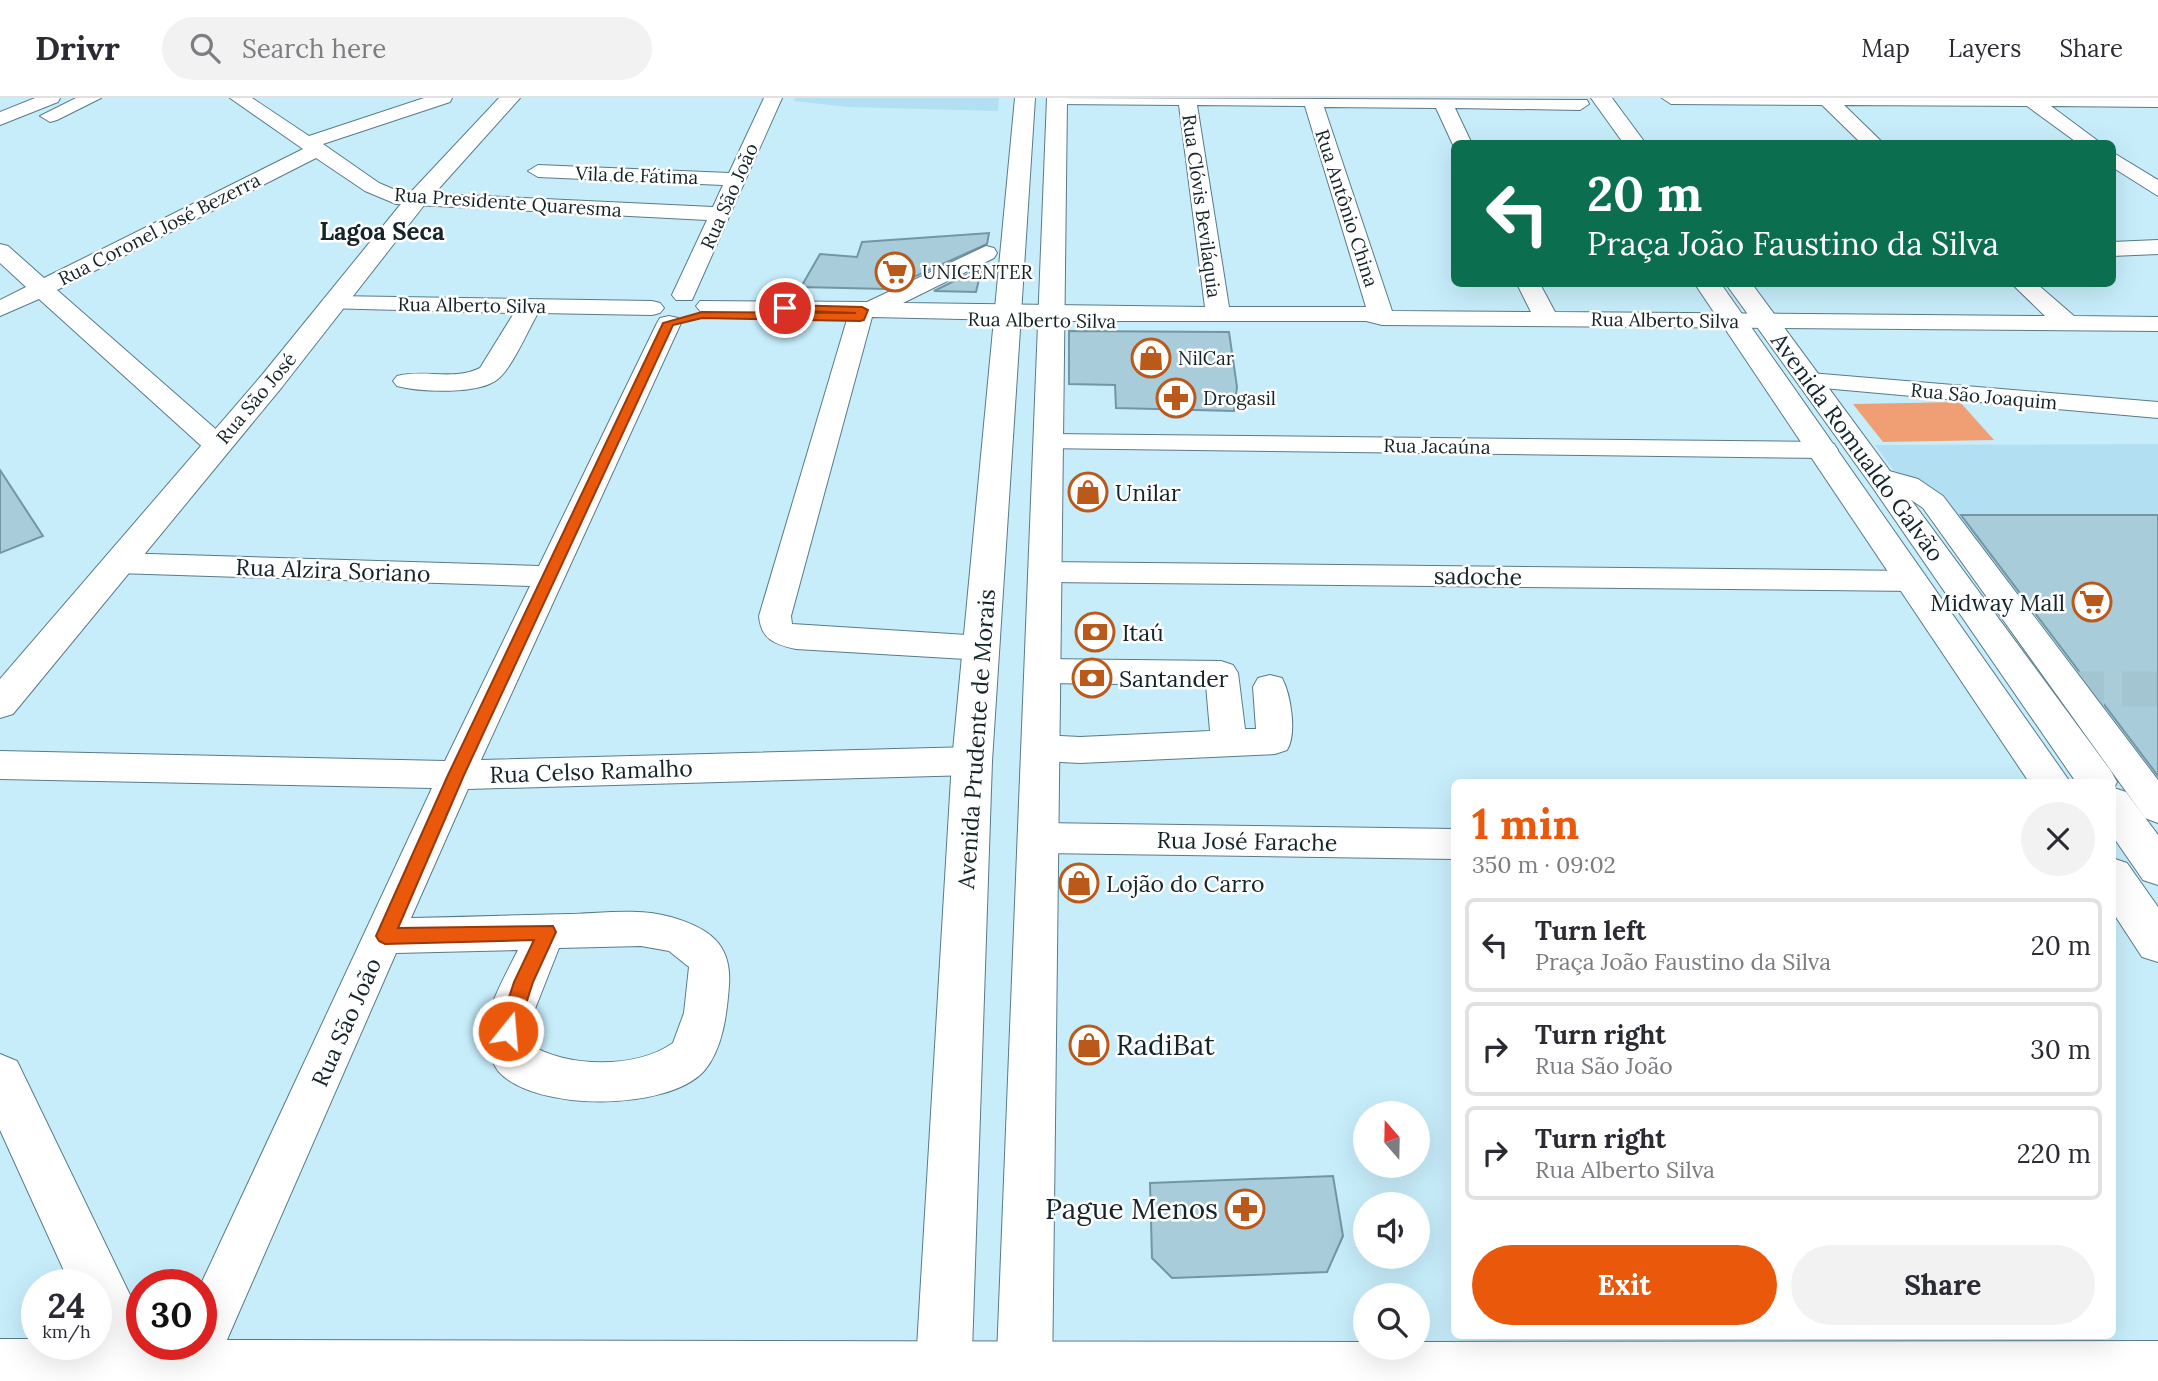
<!DOCTYPE html>
<meta charset="utf-8">
<style>
body{margin:0;font-family:Lora,serif;background:#f2f2f3;color:#2b2b33;height:100vh;display:flex;flex-direction:column;font-size:26px;white-space:nowrap}
*{box-sizing:border-box;margin:0}
p{font-size:23px;color:#7c7c81}
.icon{flex:none;width:38px;height:38px;fill:none;stroke:currentColor;stroke-width:2;stroke-linecap:round;stroke-linejoin:round}
.map{position:relative;flex:1;overflow:hidden}
.drawer{position:absolute;left:1451px;top:681px;width:665px;height:560px;display:flex;flex-direction:column;background:#fff;border-radius:10px;box-shadow:0 7px 28px #0002}
.drawer>*{flex:none}
.guide{position:absolute;left:1451px;top:42px;width:665px;height:147px;border-radius:10px;box-shadow:0 7px 28px #0002;background:#0b6e4f;color:#fff;overflow:hidden}
.needle{width:46px;rotate:340deg}
.fabs{position:absolute;left:1353px;top:1003px;display:grid;gap:14px}
.fabs a{display:grid;place-items:center;width:77px;height:77px;border-radius:50%;background:#fff;box-shadow:0 7px 28px #0002;font-size:35px}
.speed{position:absolute;left:21px;top:1171px;display:flex;gap:14px;font-size:35px;font-weight:700;text-align:center}
.speed>*{display:grid;place-content:center;width:91px;height:91px;border-radius:50%;background:#fff;box-shadow:0 7px 28px #0002;line-height:1}
.speed small{font-size:18px;font-weight:400}
.speed .limit{border:10px solid #d22;background:#fff;color:#111}
.pin{position:absolute;display:grid;place-items:center;width:60px;height:60px;color:#fff;margin:-30px;border:4px solid #fff;border-radius:50%;box-shadow:0 2px 7px #0007}
.me{position:absolute;width:77px;margin:-38px;rotate:17deg;stroke-linejoin:round;filter:drop-shadow(0 0 5px #0008)}
.turn{display:flex;align-items:center;gap:24px;height:147px;padding:0 21px;font-size:32px}
.turn .icon{width:91px;height:91px;stroke-width:2.5}
.turn b{display:block;font-size:49px;line-height:60px}
.round{display:grid;place-items:center;flex:none;width:74px;height:74px;border-radius:37px;background:#f2f2f3}
.headline{display:flex;align-items:center;justify-content:space-between;height:119px;padding:0 21px}
h1{font-size:42px;font-weight:700;line-height:52px;color:#ea580c}
.cta{display:flex;gap:14px;margin-top:auto;padding:14px 21px}
.cta a{flex:1;height:80px;border-radius:42px;background:#ea580c;color:#fff;font-size:28px;font-weight:700;line-height:80px;text-align:center}
.cta a+a{background:#f2f2f3;color:#2b2b33}
ul{padding:0;list-style:none}
li{display:flex;align-items:center;gap:21px;height:94px;margin:0 14px 10px;padding:0 7px;border:4px solid #e1e1e2;border-radius:10px}
li div{flex:1}
li b{display:block;font-size:26px}
li em{font-style:normal}
header{display:flex;align-items:center;gap:42px;box-sizing:border-box;height:98px;padding:0 35px;background:#fff;border-bottom:2px solid #e1e1e2}
header strong{font-size:33px}
nav{display:flex;gap:38px;margin-inline-start:auto;font-size:24px}
.search{width:490px;height:63px;background:#f2f2f3;display:flex;align-items:center;gap:18px;box-sizing:border-box;padding:0 24px;border-radius:38px;color:#7c7c81;font-size:26px}
.map>svg:first-child{display:block}
.built{fill:#b2dff1}
.green{fill:#f09f75}
.building{fill:#a8ccda;stroke:#7396a4;stroke-width:2}
.lines{fill:none;stroke-linecap:round;stroke-linejoin:round}
.minor-tunnel{stroke:#a3c5d1;stroke-width:35;stroke-dasharray:35 18;stroke-linecap:butt}
.minor-casing{stroke:#597b88;stroke-width:2}
.major-casing{stroke:#597b88;stroke-width:2}
.highway-casing{stroke:#597b88;stroke-width:2}
.minor{fill:#fff;fill-rule:evenodd}
.major{fill:#fff;fill-rule:evenodd}
.highway{fill:#fff;fill-rule:evenodd}
.route{fill:#ea580c;stroke:#983908;stroke-width:2}
.labels{text-anchor:middle;dominant-baseline:central;stroke-width:5;stroke-linejoin:round;paint-order:stroke}
.far-street-label{font-size:19px;fill:#152429;stroke:#fff}
.far-poi-label{font-size:19px;fill:#152429;stroke:#fff;text-anchor:start}
.street-label{font-size:23px;fill:#152429;stroke:#fff}
.poi-label{font-size:23px;fill:#152429;stroke:#fff;text-anchor:start}
.far-district-label{font-size:24px;font-weight:bold;fill:#152429;stroke:#fff}
.near-poi-label{font-size:28px;fill:#152429;stroke:#fff;text-anchor:start}
</style>
<header>
<strong>Drivr</strong>
<div class="search"><svg class="icon" aria-label="search" viewBox="0 0 24 24"><circle cx="10" cy="10" r="6"/><path d="M15 15l6 6"/></svg>Search here</div>
<nav><a>Map</a><a>Layers</a><a>Share</a></nav>
</header>
<div class="map">
<svg width="2158" height="1283" viewBox="0 0 2158 1283">
<rect width="100%" height="100%" fill="#c7edfb"/>
<g class="built">
<path d="M795,0H999L998,13L848,9L794,3Z"/>
<path d="M2158,346V679L1959,417L1944,400L1926,387L1894,373L1875,347Z"/>
</g>
<path class="green" d="M1960,304L1994,342L1883,344L1853,306Z"/>
<g class="building">
<path d="M989,135L987,146L887,191L801,189L820,156L857,159L862,144Z"/>
<path d="M982,169L976,194L934,193Z"/>
<path d="M1069,233L1229,234L1237,289L1234,313L1116,310L1115,287L1069,286Z"/>
<path d="M0,372L43,438L0,455Z"/>
<path d="M1961,417H2158V678Z"/>
<path d="M1333,1078L1343,1138L1327,1174L1172,1180L1152,1160L1150,1085Z"/>
</g>
<g class="lines">
<path class="minor-tunnel" d="M2069,591H2158"/>
<defs>
<g id="minor">
<path d="M35,0H60L58,4L0,27V14Z"/>
<path d="M76,0H101L57,22L50,24L40,18Z"/>
<path d="M230,0H252L309,38L424,0H452L450,4L323,46L379,85L400,94L713,109L723,87L538,79L528,73L538,67L729,75L764,0H782L692,202H676L672,197L707,122L396,106L365,93L316,60L57,192L227,341L231,347L227,353H207L39,201L0,218V202L26,189L0,165V146L8,148L44,180L303,51Z"/>
<path d="M1048,0L1587,2L1589,6L1580,12L1455,10L1472,46H1454V49L1436,10L1324,9L1392,213L1531,214L1517,186H1540L1555,214L2045,218L2012,186H2037L2074,218L2158,219V233L1382,227L1366,223H1053L872,219L791,518L792,526L983,538L995,542L999,550L995,558L983,562L796,551C775,546 761,542 759,518L848,218L708,215L700,213L696,208L700,203L867,204L986,148L994,150L997,155L994,160L903,205L1205,209L1179,7L1057,6ZM1197,7L1305,8L1366,209H1229Z"/>
<path d="M1662,0H2158V9L2051,8L2102,46H2079L2027,8L1844,7L1884,46H1862L1822,7L1671,6Z"/>
<path d="M2112,54L2158,82V98L2112,69Z"/>
<path d="M2158,142V156L2112,158V144Z"/>
<path d="M333,198L652,203L660,205L664,210L660,215L652,217L538,215C528,232 512,270 498,281C479,297 420,294 397,288L393,283L397,278C425,271 454,283 480,270L514,215L325,210L321,205L325,200Z"/>
<path d="M669,218L678,220L681,225L481,662L972,649L985,653L990,663L985,673L972,677L468,691L411,820C464,819 517,817 570,816C603,815 639,810 671,819C708,830 732,845 729,887C727,915 723,951 704,973C668,1013 536,1014 499,974C494,968 488,954 485,946C479,923 508,872 518,852L396,855L219,1260L201,1267L183,1260L177,1246H201V1186L432,690L0,681V653L445,663L530,488L117,475L106,472L102,465L106,458L117,455L539,468L657,225L660,220ZM641,848L669,853L689,869L684,915L673,945C636,971 567,970 529,946L531,921L559,850Z"/>
<path d="M1810,275L2158,304V320L1801,288L1797,283L1801,278Z"/>
<path d="M1050,336L1824,344L1834,346L1838,352L1834,358L1824,360L1040,350L1036,344L1040,338Z"/>
<path d="M1882,371L1918,381L1943,398L2158,682V725L2145,720L1923,410L1898,393L1872,386L1868,380L1872,374Z"/>
<path d="M1044,464L1913,473L1924,476L1928,483L1924,490L1913,493L1044,484L1033,481L1029,474L1033,467Z"/>
<path d="M1042,561L1221,563L1233,567L1238,575L1245,631H1256L1253,589L1258,580L1270,577L1282,580C1291,597 1297,636 1287,652L1275,656L1080,665L1041,663L1029,659L1023,650L1029,641L1041,637L1080,639L1210,633L1206,587L1042,585L1030,581L1025,573L1030,565Z"/>
<path d="M1040,725L1454,731V761L1040,755L1027,751L1021,740L1027,729Z"/>
</g>
<g id="major">
<path d="M499,0H520L425,106L282,289L13,616L0,620V581L262,277L409,96Z"/>
<path d="M1015,0H1035L992,663L971,1283H915L952,663Z"/>
<path d="M1047,0H1067L1052,1283H996Z"/>
<path d="M1591,0H1612L1646,46H1624Z"/>
<path d="M1695,186H1721L2070,684H2029Z"/>
<path d="M1726,186H1752L2111,673L2117,684L2114,690L2126,694L2158,737V787L2143,782L2112,737V684H2076L1871,387Z"/>
<path d="M2112,760L2127,765L2158,809V864L2142,859L2112,813Z"/>
<path d="M0,956L17,963L133,1203L142,1223V1246H147L153,1270L148,1283H102L92,1246H96V1186H70L0,1032Z"/>
</g>
<path id="highway" d="M0,1241H37V1246H96V1241H142V1246H201V1242L1365,1244V1250H1418V1244L2158,1243V1283H0Z"/>
</defs>
<use href="#minor" class="minor-casing"/>
<use href="#major" class="major-casing"/>
<use href="#highway" class="highway-casing"/>
<use href="#minor" class="minor"/>
<use href="#major" class="major"/>
<use href="#highway" class="highway"/>
</g>
<path class="route" d="M785,207L862,209L868,212L864,222L860,223L702,220L673,227L464,677L398,830L553,828L556,834L533,884L515,940L508,942L501,940L498,933L514,884L534,842L385,846L379,843L376,838L448,677L663,225L702,214L856,215L781,212L780,210Z"/>
<defs>
<symbol id="supermarket-ring" viewBox="-11 -11 22 22"><circle r="9.5" fill="#fff" stroke="#bb591b" stroke-width="1.5"/><path d="M-6-5.5h2.5l.6 2H6L4.5 2H-2.5L-4.4-4H-6ZM-1.5 3.2a1.3 1.3 0 1 0 .1 0ZM3 3.2a1.3 1.3 0 1 0 .1 0Z" fill="#bb591b"/></symbol>
<symbol id="shop-ring" viewBox="-11 -11 22 22"><circle r="9.5" fill="#fff" stroke="#bb591b" stroke-width="1.5"/><path d="M-5-2.5h2.3a2.7 3.5 0 0 1 5.4 0H5L5.5 6h-11ZM-1.5-2.5h3a1.5 2.3 0 0 0-3 0Z" fill="#bb591b"/></symbol>
<symbol id="pharmacy-ring" viewBox="-11 -11 22 22"><circle r="9.5" fill="#fff" stroke="#bb591b" stroke-width="1.5"/><path d="M-2-6h4v4h4v4h-4v4h-4v-4h-4v-4h4Z" fill="#bb591b"/></symbol>
<symbol id="bank-ring" viewBox="-11 -11 22 22"><circle r="9.5" fill="#fff" stroke="#bb591b" stroke-width="1.5"/><path d="M-6-4H6V4H-6ZM0-2.3a2.3 2.3 0 1 0 0 4.6a2.3 2.3 0 1 0 0-4.6Z" fill="#bb591b"/></symbol>
</defs>
<g fill-rule="evenodd">
<use href="#supermarket-ring" x="873" y="152" width="44" height="44"/>
<use href="#shop-ring" x="1129" y="238" width="44" height="44"/>
<use href="#pharmacy-ring" x="1154" y="278" width="44" height="44"/>
<use href="#shop-ring" x="1066" y="372" width="44" height="44"/>
<use href="#supermarket-ring" x="2070" y="482" width="44" height="44"/>
<use href="#bank-ring" x="1073" y="512" width="44" height="44"/>
<use href="#bank-ring" x="1070" y="558" width="44" height="44"/>
<use href="#shop-ring" x="1057" y="763" width="44" height="44"/>
<use href="#shop-ring" x="1067" y="925" width="44" height="44"/>
<use href="#pharmacy-ring" x="1223" y="1089" width="44" height="44"/>
</g>
<g class="labels">
<g class="far-street-label">
<text transform="translate(637 77) rotate(2)">Vila de Fátima</text>
<text transform="translate(729 98) rotate(-66)">Rua São João</text>
<text transform="translate(508 104) rotate(4)">Rua Presidente Quaresma</text>
<text transform="translate(1202 108) rotate(82)">Rua Clóvis Beviláquia</text>
<text transform="translate(1347 110) rotate(72)">Rua Antônio China</text>
<text transform="translate(159 131) rotate(-27)">Rua Coronel José Bezerra</text>
<text transform="translate(472 207) rotate(1)">Rua Alberto Silva</text>
<text transform="translate(1042 222) rotate(1)">Rua Alberto Silva</text>
<text transform="translate(1665 222) rotate(1)">Rua Alberto Silva</text>
<text transform="translate(1984 298) rotate(5)">Rua São Joaquim</text>
<text transform="translate(256 300) rotate(-50)">Rua São José</text>
<text transform="translate(1437 348) rotate(1)">Rua Jacaúna</text>
</g>
<g class="far-poi-label">
<text x="922" y="174">UNICENTER</text>
<text x="1178" y="260">NilCar</text>
<text x="1203" y="300">Drogasil</text>
</g>
<g class="street-label">
<text transform="translate(1858 349) rotate(54)">Avenida Romualdo Galvão</text>
<text transform="translate(333 472) rotate(2)">Rua Alzira Soriano</text>
<text transform="translate(1478 478) rotate(1)">sadoche</text>
<text transform="translate(976 641) rotate(-86)">Avenida Prudente de Morais</text>
<text transform="translate(591 673) rotate(-2)">Rua Celso Ramalho</text>
<text transform="translate(1247 743) rotate(1)">Rua José Farache</text>
<text transform="translate(346 924) rotate(-66)">Rua São João</text>
</g>
<g class="poi-label">
<text x="1115" y="394">Unilar</text>
<text x="2065" y="504" text-anchor="end">Midway Mall</text>
<text x="1122" y="534">Itaú</text>
<text x="1119" y="580">Santander</text>
<text x="1106" y="785">Lojão do Carro</text>
</g>
<g class="far-district-label">
<text x="382" y="133">Lagoa Seca</text>
</g>
<g class="near-poi-label">
<text x="1116" y="947">RadiBat</text>
<text x="1218" y="1111" text-anchor="end">Pague Menos</text>
</g>
</g>
</svg>
<div class="fabs">
<a><svg class="needle" viewBox="-14 -14 28 28"><path d="M0-13l5 13h-10z" fill="#e53935"/><path d="M0 13l5-13h-10z" fill="#7c7c81"/></svg></a>
<a><svg class="icon" aria-label="sound" viewBox="0 0 24 24"><path d="M4 9h4l5-4v14l-5-4H4zM17 9q2 3 0 6"/></svg></a>
<a><svg class="icon" aria-label="search" viewBox="0 0 24 24"><circle cx="10" cy="10" r="6"/><path d="M15 15l6 6"/></svg></a>
</div>
<div class="speed"><div>24<small>km/h</small></div><div class="limit">30</div></div>
<div class="pin" style="left:785px;top:210px;background:#d93025"><svg class="icon" aria-label="arrive" viewBox="0 0 24 24"><path d="M6 21V4h12l-3 4 3 4H6"/></svg></div>
<svg class="me" style="left:508px;top:933px" viewBox="-20 -20 40 40"><circle r="17" fill="#ea580c" stroke="#fff" stroke-width="3"/><path d="M0-11L8 9 0 5-8 9z" fill="#fff"/></svg>
<div class="guide">
<div class="turn"><svg class="icon" aria-label="left" viewBox="0 0 24 24"><path d="M17 20v-9H6M10 6l-5 5 5 5"/></svg><div><b>20 m</b>Praça João Faustino da Silva</div></div>
</div>
<section class="drawer">
<div class="headline"><div><h1>1 min</h1><p>350 m · 09:02</p></div><a class="round"><svg class="icon" aria-label="close" viewBox="0 0 24 24"><path d="M6 6l12 12M18 6L6 18"/></svg></a></div>
<ul>
<li><svg class="icon" aria-label="left" viewBox="0 0 24 24"><path d="M17 20v-9H6M10 6l-5 5 5 5"/></svg><div><b>Turn left</b><p>Praça João Faustino da Silva</p></div><em>20 m</em></li>
<li><svg class="icon" aria-label="right" viewBox="0 0 24 24"><path d="M7 20v-9h11M14 6l5 5-5 5"/></svg><div><b>Turn right</b><p>Rua São João</p></div><em>30 m</em></li>
<li><svg class="icon" aria-label="right" viewBox="0 0 24 24"><path d="M7 20v-9h11M14 6l5 5-5 5"/></svg><div><b>Turn right</b><p>Rua Alberto Silva</p></div><em>220 m</em></li>
</ul>
<div class="cta"><a>Exit</a><a>Share</a></div>
</section>
</div>
